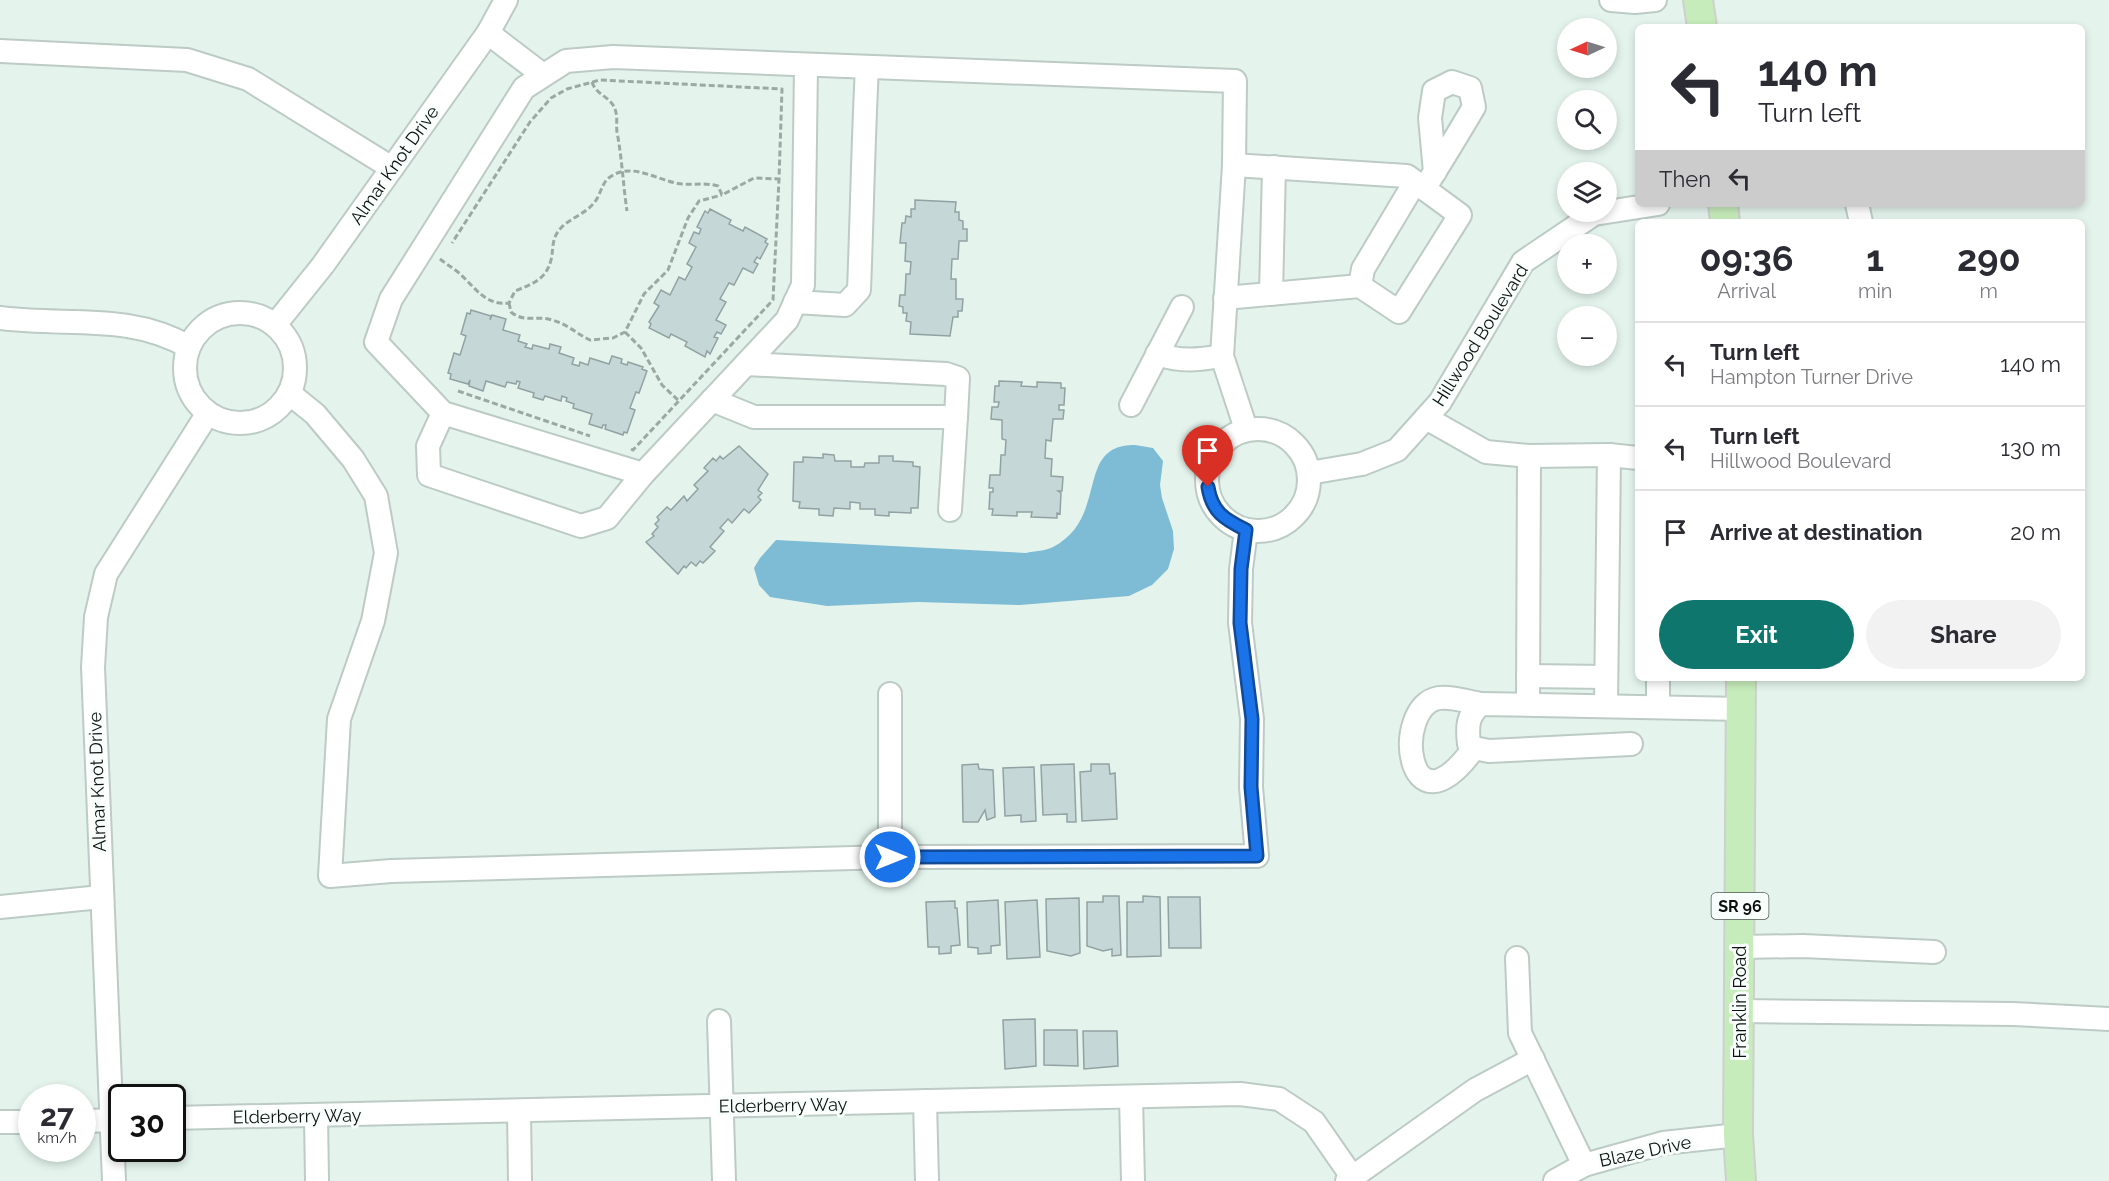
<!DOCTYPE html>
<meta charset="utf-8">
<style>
body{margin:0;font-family:Raleway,sans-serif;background:#f2f2f3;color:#2b2b33;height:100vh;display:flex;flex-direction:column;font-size:22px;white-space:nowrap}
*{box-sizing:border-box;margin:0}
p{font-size:20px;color:#7c7c81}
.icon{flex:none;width:33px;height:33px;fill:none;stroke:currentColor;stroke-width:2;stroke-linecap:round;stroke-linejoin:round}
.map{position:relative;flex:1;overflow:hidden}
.drawer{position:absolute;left:1635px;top:219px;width:450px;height:462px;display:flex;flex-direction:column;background:#fff;border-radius:9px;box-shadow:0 3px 9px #0003}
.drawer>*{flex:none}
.hud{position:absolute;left:1635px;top:24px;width:450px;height:183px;border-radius:9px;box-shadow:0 3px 9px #0003;background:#fff;color:#2b2b33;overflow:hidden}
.needle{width:39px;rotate:266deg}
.fabs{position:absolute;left:1557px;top:18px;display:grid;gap:12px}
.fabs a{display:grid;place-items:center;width:60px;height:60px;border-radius:50%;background:#fff;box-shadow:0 3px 9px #0003;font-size:30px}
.speed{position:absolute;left:18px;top:1084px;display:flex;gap:12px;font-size:30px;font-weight:700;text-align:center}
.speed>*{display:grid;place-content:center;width:78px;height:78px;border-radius:50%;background:#fff;box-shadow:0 3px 9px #0003;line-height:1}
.speed small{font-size:15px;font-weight:400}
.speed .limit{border:3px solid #111;border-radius:9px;background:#fff;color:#111}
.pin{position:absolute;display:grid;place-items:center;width:51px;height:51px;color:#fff;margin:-62px -26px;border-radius:50% 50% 50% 0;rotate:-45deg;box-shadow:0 0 6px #0007}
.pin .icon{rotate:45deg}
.me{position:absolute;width:66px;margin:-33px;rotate:90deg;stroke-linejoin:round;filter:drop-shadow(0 0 4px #0008)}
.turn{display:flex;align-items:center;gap:21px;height:126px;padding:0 24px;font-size:27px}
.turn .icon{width:78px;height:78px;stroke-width:2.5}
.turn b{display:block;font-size:42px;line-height:51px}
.then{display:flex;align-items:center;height:57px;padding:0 24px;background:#0003;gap:12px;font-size:22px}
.eta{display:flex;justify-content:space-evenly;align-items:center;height:102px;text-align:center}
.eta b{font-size:36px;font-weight:700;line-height:42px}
.cta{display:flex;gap:12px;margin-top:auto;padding:12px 24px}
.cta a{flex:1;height:69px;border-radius:36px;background:#0f766e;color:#fff;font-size:24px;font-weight:700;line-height:69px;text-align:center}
.cta a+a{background:#f2f2f3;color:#2b2b33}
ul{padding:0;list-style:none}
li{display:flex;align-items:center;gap:18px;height:84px;padding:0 24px;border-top:2px solid #e1e1e2}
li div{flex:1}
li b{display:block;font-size:22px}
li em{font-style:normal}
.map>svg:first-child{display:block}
.water{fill:#7ebbd5}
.building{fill:#c5d7d7;stroke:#92a2a2;stroke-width:1.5}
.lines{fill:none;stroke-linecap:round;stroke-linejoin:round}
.minor-casing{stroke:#bccbc5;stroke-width:26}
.major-casing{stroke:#cecfcf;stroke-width:32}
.path{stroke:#9ca8a3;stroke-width:3;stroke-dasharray:6 3;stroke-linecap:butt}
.minor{stroke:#fff;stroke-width:22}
.major{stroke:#c7ecbb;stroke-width:28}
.route-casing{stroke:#114b97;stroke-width:15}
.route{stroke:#1a73e8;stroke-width:10}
.labels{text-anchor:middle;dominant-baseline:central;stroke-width:6;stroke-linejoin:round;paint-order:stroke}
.shield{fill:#f8fefb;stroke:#535856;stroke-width:1.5}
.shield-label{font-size:16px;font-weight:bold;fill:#0c110f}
.street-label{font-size:18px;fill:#0c110f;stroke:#f8fefb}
</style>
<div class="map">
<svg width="2109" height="1181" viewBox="0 0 2109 1181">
<rect width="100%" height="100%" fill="#e4f4ed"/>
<path class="water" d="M1135,445L1153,448L1163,461L1160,485L1162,498L1173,531L1174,549L1168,569L1152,585L1129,596L1020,605L918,602L827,606L770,597L759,585L754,568L760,558L776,540L1026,553C1034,551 1046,551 1053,547C1101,522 1083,467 1112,450C1119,446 1127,445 1135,445Z"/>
<g class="building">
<path d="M915,200L956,202L955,212H959V220L963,221V229H967V241H959L958,259H952L951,279H956V299H963L962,311H958V317H953L950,336L910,334L911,322L906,321L907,313H903V307L899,306L900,295H905L906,274H910L911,262L905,261L906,243H900L902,223H905L906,216L911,217V209H915Z"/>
<path d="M710,209L731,220L729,224L743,231L745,227L767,239L765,242L768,244L760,259L757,257L754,262L758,264L753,273L743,268L734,285L729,283L720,299L726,302L716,320L726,325L721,334L717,332L714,337L718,338L710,354L707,351L705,357L685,346L687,342L671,334L669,338L649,328L651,324L649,322L659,306L654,303L661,290L670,295L679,277L685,280L692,267L687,264L696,247L689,243L694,232L699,234L701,229L697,227L705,211L708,213Z"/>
<path d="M471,310L491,316L490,320L492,315L506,319L503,330L520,335L518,341L527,344L525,347L532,349L533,345L549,349L550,344L561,347L559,353L574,358L572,364L579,366L580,362L588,365L590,358L609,364L612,356L622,359L621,363L627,365L628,362L643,367L642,369L647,371L639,393L636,392L630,408L635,410L627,433L624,432L623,435L605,429L606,425H603L602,428L589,424L592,414L573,408L574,404L566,401L567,398L562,396L561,401L545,396L543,400L533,397L534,393L518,388L520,382L517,381L516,384L507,382L505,387L486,381L483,391L469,386L470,380L468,384L450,379L451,374L448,373L454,353L460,355L466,336L461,334L467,313L470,314Z"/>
<path d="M999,381L1022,382L1021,386L1037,387V382L1061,383V388H1065L1064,405H1059V410H1064L1063,419H1053L1051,441L1046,440L1045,458L1052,459L1051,476L1063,477L1062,491H1058L1061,493L1060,514L1057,513V518L1031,517L1032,512H1017V516L992,515L993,509H989L990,492H993V488H989L990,475H1000L1001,455H1005L1006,440L1002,439V420L991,419L992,407H998L999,402H994L995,386H999Z"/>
<path d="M739,446L768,474L758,490L762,493L758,497L761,500L749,513L744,509L732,523L728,519L720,528L724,531L710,547L715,551L703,563L700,561L696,566L691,562L686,568L684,566L678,574L646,542L654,536L652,534L658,527L655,524L659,520L657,517L667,507L671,510L684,496L687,501L698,489L694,485L708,471L704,468L713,458L716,461L720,456L723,459Z"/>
<path d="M823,454L834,455L835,461H851V467H864L865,463H879V456H893V461L913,462V466L920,467L918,508H911V513L889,512V516L875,515V509H860V503L850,502V509L834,508L833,516L819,515V509L799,508L800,502L793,501L794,462H803V457L823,458Z"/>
<path d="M978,764L979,769L993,770L995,817L987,820L985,810L978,822H963L962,765Z"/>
<path d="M1074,764L1076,822H1067V814L1043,815L1041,765Z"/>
<path d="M1091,764H1109L1110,774L1115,773L1117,819L1082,821L1080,772L1091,771Z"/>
<path d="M1034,767L1036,821L1021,822V815L1005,816L1003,768Z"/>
<path d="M1103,896H1119L1121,955L1112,956V949L1103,951L1087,946V902H1103Z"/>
<path d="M1143,896L1160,897L1161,956L1127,957V902H1143Z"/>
<path d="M1168,897H1200L1201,948H1169Z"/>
<path d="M1079,898L1080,953L1071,956L1047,951L1046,899Z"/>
<path d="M998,900L1000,945L991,946V953L978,954V948L968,947L967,902Z"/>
<path d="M1037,900L1040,957L1007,959L1005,902Z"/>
<path d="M955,901V908H957L960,945L951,946V953L939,954V947H928L926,902Z"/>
<path d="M1035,1019L1036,1066L1005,1069L1003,1020Z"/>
<path d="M1044,1030H1077L1078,1066L1044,1065Z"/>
<path d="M1083,1031H1117L1118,1066L1084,1069Z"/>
</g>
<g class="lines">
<defs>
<g id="minor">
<path d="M1611,0L1635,2L1655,0"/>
<path d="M488,33L543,75"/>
<path d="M0,51L187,60L248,79L392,168"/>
<path d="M806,66L803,285L787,320L643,474L443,413L376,342L391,299L524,88L566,61L613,57L1235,81L1234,165L1222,356L1246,429"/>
<path d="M1424,189C1441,162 1458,134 1474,107L1470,88L1452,82L1434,91L1430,118L1435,172"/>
<path d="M1857,204L1861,222"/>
<path d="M1360,286L1363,269L1415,182"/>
<path d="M1271,294L1274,167"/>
<path d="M1225,298L1360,286L1399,312L1460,215L1407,176L1234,165"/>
<path d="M795,302L845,305L859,290C862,216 863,142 867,68"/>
<circle cx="240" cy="368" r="55"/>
<path d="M0,318C66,327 129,312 189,347"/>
<path d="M275,325L323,265L488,33L506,0"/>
<path d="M1157,354C1181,362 1198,360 1222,356"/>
<path d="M746,364L946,374L958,378L956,417"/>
<path d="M289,393L315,414L353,459L376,496L386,553L373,621L339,719L330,876L391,871L890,857L1257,856L1251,787L1252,719L1240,623L1241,569L1246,530"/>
<path d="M712,400L754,417H956L950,510"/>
<path d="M1131,405L1182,307"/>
<path d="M443,413L428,446L429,475L581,526L607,518L643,474"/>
<path d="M1426,418L1486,452L1529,456L1609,455L1638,458"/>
<circle cx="1258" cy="480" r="51"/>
<path d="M1309,473L1362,464L1397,450L1440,402L1523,262L1594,214L1658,204"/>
<path d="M1528,676L1606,677"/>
<path d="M890,694V857"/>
<path d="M1528,704L1529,456"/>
<path d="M1606,706L1609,455"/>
<path d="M1658,707V678"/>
<path d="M1631,744L1489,751L1474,748L1469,744C1467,727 1467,715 1481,704L1741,709"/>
<path d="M1474,748C1406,843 1391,705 1439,698C1452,696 1468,702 1481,704"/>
<path d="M0,907L101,897"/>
<path d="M1740,947L1803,946L1934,952"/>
<path d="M1517,958L1520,1033L1584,1165"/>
<path d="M1739,1011L2013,1014L2109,1019"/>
<path d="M719,1021L724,1181"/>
<path d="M1131,1097L1133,1181"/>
<path d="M925,1101L927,1181"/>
<path d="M519,1111L520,1181"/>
<path d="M316,1115L317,1181"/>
<path d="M172,1118L1240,1094L1279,1099L1314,1122L1355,1181"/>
<path d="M82,1121L122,1120"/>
<path d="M0,1122H32"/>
<path d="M114,1181L93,667L96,617L106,574L208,413"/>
<path d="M1347,1181L1475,1090L1533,1059"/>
<path d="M1555,1181L1584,1165L1663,1143L1738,1135"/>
</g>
<g id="major">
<path d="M1698,0L1702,27"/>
<path d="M1723,204L1725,222"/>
<path d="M1741,1181L1738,1135L1741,678"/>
</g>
</defs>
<use href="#minor" class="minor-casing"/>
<use href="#major" class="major-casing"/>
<g class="path">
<path d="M592,82C596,95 611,97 615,109C618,117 616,124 617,132C622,158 623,184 627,211"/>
<path d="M440,259C446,264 453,268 459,273C475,287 485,306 509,303L515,291C532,284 546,280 551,260C553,252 552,245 555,237C562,220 582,217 593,204C601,196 601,183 610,177C631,162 655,179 676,183C690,186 704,182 718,186L722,195L754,178L779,179L782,89L600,80L567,89L551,98L530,122L452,243"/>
<path d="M509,303L511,312C524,323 537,315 552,320C567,324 577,334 590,340L613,338L625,332L644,294L668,270L688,218L699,201L722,195"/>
<path d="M625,332L641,348L662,385L679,401"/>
<path d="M458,391L590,436"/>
<path d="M631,449L633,450L773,300L779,179"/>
</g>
<use href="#minor" class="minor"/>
<use href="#major" class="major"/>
</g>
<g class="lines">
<defs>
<path id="route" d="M890,857L1257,856L1251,787L1252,719L1240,623L1241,569L1246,530C1224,519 1212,512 1208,487"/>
</defs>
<use href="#route" class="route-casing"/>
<use href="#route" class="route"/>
</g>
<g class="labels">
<rect class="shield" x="1711.5" y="893" width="57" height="26" rx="4.5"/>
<g class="shield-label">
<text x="1740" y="906">SR 96</text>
</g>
<g class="street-label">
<text transform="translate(394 165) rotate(-55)">Almar Knot Drive</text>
<text transform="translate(1480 335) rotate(-58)">Hillwood Boulevard</text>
<text transform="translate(97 782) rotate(-92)">Almar Knot Drive</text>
<text transform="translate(1739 1002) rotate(-90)">Franklin Road</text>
<text transform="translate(783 1105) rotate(-1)">Elderberry Way</text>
<text transform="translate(297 1116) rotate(-1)">Elderberry Way</text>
<text transform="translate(1645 1151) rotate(-12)">Blaze Drive</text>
</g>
</g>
</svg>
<div class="fabs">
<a><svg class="needle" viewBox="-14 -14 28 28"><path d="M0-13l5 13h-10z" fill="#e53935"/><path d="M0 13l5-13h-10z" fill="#7c7c81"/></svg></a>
<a><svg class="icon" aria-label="search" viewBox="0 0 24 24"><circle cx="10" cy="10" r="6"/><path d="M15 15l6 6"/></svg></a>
<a><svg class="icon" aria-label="layers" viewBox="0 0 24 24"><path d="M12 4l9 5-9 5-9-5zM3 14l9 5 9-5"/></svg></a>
<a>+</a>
<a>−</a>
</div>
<div class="speed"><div>27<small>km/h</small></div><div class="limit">30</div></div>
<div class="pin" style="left:1208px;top:487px;background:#d93025"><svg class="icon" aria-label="arrive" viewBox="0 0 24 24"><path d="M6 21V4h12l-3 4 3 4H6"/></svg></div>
<svg class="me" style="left:890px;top:857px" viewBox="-20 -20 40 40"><circle r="17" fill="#1a73e8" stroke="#fff" stroke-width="3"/><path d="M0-11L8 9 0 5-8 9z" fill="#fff"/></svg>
<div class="hud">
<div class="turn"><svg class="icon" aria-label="left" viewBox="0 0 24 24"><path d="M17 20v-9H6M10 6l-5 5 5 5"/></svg><div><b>140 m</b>Turn left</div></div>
<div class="then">Then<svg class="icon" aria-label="left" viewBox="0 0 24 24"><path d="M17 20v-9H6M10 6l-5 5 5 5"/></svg></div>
</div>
<section class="drawer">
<div class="eta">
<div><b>09:36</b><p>Arrival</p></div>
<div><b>1</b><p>min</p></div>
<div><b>290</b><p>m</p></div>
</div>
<ul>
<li><svg class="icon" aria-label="left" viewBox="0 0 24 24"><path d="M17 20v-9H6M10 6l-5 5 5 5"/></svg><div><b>Turn left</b><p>Hampton Turner Drive</p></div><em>140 m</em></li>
<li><svg class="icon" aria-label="left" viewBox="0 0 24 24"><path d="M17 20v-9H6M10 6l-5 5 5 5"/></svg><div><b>Turn left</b><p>Hillwood Boulevard</p></div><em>130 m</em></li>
<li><svg class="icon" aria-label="arrive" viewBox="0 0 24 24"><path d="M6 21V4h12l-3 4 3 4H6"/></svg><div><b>Arrive at destination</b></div><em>20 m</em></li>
</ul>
<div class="cta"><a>Exit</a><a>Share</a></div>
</section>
</div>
